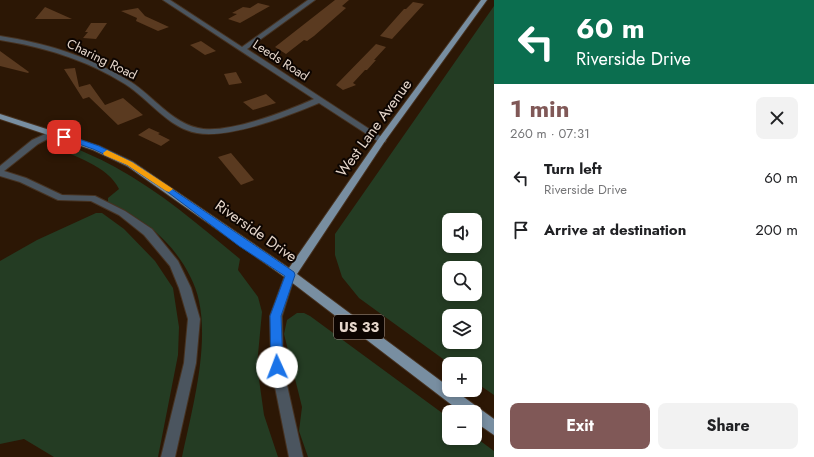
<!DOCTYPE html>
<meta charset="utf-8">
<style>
body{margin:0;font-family:Jost,sans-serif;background:#f2f2f2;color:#202124;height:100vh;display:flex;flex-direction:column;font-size:15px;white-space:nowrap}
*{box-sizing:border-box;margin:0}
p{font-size:13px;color:#757577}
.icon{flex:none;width:22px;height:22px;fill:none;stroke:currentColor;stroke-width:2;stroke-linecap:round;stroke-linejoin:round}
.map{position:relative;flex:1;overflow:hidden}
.panel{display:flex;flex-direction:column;background:#fff;width:320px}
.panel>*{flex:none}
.top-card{background:#0b6e4f;color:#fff;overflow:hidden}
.controls{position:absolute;left:442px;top:213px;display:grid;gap:8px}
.controls a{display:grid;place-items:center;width:40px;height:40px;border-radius:8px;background:#fff;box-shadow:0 2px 6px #0003;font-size:20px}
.pin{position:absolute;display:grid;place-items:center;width:34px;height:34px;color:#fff;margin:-17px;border-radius:8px;box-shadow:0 2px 6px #0006}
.me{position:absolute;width:44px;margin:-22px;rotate:358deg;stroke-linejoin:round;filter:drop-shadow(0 0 3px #0008)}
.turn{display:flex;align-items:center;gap:14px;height:84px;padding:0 16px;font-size:18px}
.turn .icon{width:52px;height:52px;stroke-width:2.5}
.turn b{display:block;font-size:28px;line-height:34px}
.round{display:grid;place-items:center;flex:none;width:42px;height:42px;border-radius:8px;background:#f2f2f2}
.headline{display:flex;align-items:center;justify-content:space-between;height:68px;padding:0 16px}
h1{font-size:24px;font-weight:700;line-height:30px;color:#805857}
.cta{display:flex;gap:8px;margin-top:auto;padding:8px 16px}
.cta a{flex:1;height:46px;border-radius:8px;background:#805857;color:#fff;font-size:16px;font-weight:700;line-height:46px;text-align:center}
.cta a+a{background:#f2f2f2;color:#202124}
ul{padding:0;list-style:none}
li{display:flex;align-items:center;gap:12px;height:52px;padding:0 16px}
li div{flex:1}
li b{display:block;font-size:15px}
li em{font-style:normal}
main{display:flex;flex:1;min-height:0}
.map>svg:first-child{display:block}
.green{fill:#243c23;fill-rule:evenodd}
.building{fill:#5a3a20}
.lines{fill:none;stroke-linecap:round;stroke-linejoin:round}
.minor-casing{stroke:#463221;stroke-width:2}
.major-casing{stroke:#463221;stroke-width:2}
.minor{fill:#4b555f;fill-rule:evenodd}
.major{fill:#788ea1;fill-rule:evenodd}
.route{fill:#1a73e8;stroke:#114b97}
.slow{fill:#f59e0b}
.labels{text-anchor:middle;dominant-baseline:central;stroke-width:4;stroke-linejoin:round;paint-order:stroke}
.far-street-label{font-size:13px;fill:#e6d7cc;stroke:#0d0501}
.shield{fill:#0d0501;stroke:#a5988f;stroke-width:1}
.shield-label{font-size:14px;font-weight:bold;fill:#e6d7cc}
.street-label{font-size:15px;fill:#e6d7cc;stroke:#0d0501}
</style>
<main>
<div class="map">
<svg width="494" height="457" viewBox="0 0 494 457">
<rect width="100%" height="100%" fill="#2c1705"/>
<g class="green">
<path d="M494,6V395L475,382V364H450L359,298L342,277L335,255V234ZM449,220H475V246H449ZM449,268H475V294H449ZM449,316H475V342H449Z"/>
<path d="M57,140C77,149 97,157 115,167C161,192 200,226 240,259L238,270L258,297L262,312L257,365L264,415L278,457H182C192,410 209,348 199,301C195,280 180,256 165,241C150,224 127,213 108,202V198L119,189C108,166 74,156 51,146Z"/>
<path d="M96,213H102L124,229L155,261L173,288L179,327L178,355L158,457H54L24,439L0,444V261L37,240Z"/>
<path d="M297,313H304L310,316L449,418V438L475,437L494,451V457H308L299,431L302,407L284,334L287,320Z"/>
</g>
<g class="building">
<path d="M335,0H349L342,6L346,8L314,36L307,41L304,40L286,54L275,47Z"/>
<path d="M413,2L424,4L392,39L380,36L404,9H406Z"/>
<path d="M258,3L270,6L240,23L228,19L237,14L232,13L243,7L250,8Z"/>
<path d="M45,7L72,19H35Z"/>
<path d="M138,8L145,16L169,27L158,31L136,21L137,18L121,11Z"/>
<path d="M91,23H107L96,39L83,38L88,32H85Z"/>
<path d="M201,41L216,51L205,55L190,45Z"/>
<path d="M376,44L386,47L374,60H376L367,70H365L353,83L356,85L343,90L336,85Z"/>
<path d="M0,51L29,72L28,73L0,66Z"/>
<path d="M75,68L79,87L90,84L105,105L123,98L143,115L118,125L89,97L83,99L64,69Z"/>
<path d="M236,72L242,83L229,85L224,74Z"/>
<path d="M266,94L276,103L253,110L243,102Z"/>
<path d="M149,128L160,133L158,134L170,140L161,146L138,135Z"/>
<path d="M231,153L254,180L241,185L218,157Z"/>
</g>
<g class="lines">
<defs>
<g id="minor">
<path d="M163,0H170L242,47L308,0H315L247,49L386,140L385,142H379L319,103C288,116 230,139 197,133C168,128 149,99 125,84C87,60 44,47 0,40V36C46,43 91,57 131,82C153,96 171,122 198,128C226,135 287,111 314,99Z"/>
<path d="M52,131H58L59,133L38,144L4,171L26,178L62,195L95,196L125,211L152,229L178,261L191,288L200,319L196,363L175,457H161L184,363L188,319L179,288L170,266L144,235L119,215L91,201L58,200L20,182L0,176V166L32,140Z"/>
<path d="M290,271L294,272L295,275L282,316L283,367L303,457H289L271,367L270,316L285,275L286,272Z"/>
</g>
<path id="major" d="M481,0H487L385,141L297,274L449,387V390H454L494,419V435L475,422V412H461L286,278L127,166L93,150L0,119V114L99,146L133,162L289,268L379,138Z"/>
</defs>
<use href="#minor" class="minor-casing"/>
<use href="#major" class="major-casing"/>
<use href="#minor" class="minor"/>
<use href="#major" class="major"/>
</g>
<path class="route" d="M64,134L99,146L132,162L294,272L295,275L281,316L283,367L281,371L277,373L273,371L271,367L270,316L285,276L239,246L165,190L127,165L93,149L62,138V135Z"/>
<path class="slow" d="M107,150L132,162L173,189L169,192L166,191L127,165L104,155L103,153Z"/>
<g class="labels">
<g class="far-street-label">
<text transform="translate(102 59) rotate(26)">Charing Road</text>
<text transform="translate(281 60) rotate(33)">Leeds Road</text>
</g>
<rect class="shield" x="334" y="315" width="50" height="24" rx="3"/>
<g class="shield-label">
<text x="359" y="327">US 33</text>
</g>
<g class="street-label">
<text transform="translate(374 128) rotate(-54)">West Lane Avenue</text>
<text transform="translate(256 231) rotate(35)">Riverside Drive</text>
</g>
</g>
</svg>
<div class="controls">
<a><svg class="icon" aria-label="sound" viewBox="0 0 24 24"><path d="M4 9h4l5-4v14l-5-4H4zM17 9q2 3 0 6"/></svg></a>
<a><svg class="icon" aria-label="search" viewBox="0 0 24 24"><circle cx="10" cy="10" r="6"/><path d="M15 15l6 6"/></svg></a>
<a><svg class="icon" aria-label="layers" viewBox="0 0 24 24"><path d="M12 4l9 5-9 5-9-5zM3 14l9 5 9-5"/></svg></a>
<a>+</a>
<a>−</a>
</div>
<div class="pin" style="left:64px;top:137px;background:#d93025"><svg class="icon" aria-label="arrive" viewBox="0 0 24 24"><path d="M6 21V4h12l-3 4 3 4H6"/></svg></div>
<svg class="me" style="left:277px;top:367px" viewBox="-20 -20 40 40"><circle r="19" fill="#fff"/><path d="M0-13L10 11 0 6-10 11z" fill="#1a73e8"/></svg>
</div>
<section class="panel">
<div class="top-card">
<div class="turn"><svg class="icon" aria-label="left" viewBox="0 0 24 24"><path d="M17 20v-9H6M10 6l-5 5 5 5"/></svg><div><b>60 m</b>Riverside Drive</div></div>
</div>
<div class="headline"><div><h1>1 min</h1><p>260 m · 07:31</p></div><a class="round"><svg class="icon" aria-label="close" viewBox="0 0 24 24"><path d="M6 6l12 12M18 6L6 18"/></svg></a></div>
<ul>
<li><svg class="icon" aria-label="left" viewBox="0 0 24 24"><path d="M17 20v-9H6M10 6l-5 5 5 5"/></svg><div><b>Turn left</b><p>Riverside Drive</p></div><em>60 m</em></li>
<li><svg class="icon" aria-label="arrive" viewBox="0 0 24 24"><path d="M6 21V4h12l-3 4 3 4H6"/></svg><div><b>Arrive at destination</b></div><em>200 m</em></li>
</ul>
<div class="cta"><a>Exit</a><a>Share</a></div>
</section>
</main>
